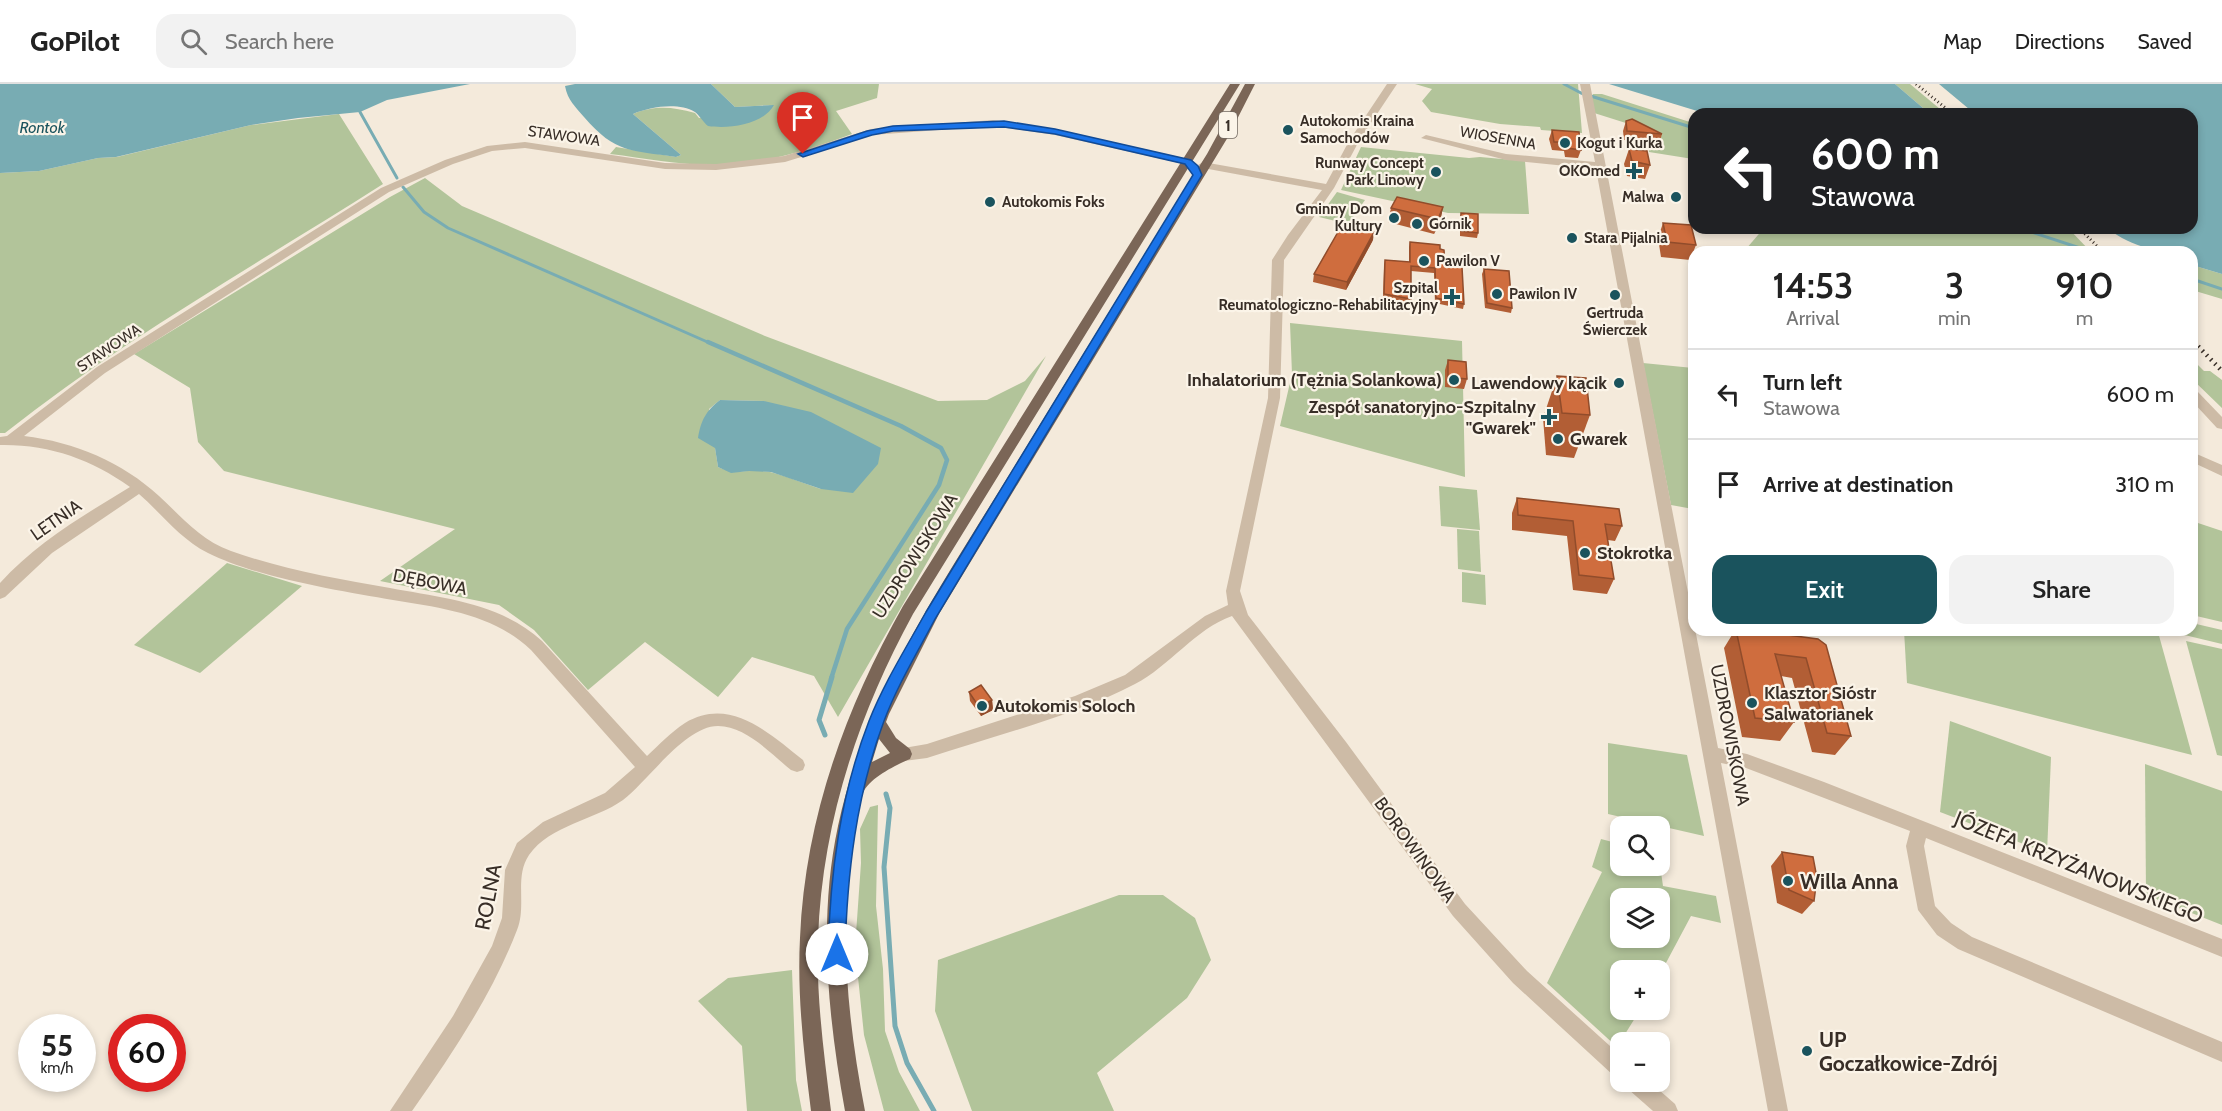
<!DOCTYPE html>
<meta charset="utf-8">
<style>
body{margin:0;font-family:Cabin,sans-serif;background:#f2f2f2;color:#222;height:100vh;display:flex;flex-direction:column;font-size:22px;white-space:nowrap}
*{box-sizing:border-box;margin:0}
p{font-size:20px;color:#767676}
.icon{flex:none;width:33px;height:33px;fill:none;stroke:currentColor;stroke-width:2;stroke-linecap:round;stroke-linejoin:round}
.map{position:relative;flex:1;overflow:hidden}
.side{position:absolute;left:1688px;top:162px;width:510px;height:390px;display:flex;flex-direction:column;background:#fff;border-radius:18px;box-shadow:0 3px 9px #0003}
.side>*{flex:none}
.hud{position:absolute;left:1688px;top:24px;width:510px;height:126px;border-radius:18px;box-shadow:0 3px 9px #0003;background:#202124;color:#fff;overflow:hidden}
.tools{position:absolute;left:1610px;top:732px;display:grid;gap:12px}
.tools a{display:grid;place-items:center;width:60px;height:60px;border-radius:12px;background:#fff;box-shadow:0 3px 9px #0003;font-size:30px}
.speed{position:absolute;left:18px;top:930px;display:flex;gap:12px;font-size:30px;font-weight:700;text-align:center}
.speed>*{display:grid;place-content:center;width:78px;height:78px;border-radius:50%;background:#fff;box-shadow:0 3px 9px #0003;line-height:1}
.speed small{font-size:15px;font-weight:400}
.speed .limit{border:9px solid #d22;background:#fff;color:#111}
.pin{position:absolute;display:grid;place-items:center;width:51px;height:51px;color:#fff;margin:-62px -26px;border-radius:50% 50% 50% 0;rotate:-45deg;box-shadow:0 0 6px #0007}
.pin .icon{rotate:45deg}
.me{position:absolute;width:66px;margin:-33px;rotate:0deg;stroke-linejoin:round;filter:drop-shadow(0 0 4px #0008)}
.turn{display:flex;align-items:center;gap:21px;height:126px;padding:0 24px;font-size:27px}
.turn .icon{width:78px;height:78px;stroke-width:2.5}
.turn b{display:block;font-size:42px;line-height:51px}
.eta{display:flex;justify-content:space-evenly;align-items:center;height:102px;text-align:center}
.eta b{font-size:36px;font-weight:600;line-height:42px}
.button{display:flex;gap:12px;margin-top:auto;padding:12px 24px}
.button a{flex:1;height:69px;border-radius:18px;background:#1a535d;color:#fff;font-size:24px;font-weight:600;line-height:69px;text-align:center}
.button a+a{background:#f2f2f2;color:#222}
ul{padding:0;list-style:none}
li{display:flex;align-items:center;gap:18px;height:90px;padding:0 24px;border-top:2px solid #e0e0e0}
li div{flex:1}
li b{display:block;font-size:22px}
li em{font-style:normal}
header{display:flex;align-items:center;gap:36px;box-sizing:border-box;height:84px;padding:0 30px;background:#fff;border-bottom:2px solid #e0e0e0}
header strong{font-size:28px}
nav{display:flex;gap:33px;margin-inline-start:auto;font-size:21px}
.search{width:420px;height:54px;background:#f2f2f2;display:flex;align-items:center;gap:15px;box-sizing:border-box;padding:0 21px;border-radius:18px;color:#767676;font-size:22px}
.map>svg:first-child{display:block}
.green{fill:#b2c49a;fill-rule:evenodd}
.water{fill:#78acb3}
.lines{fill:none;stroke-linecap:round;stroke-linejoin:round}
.stream-far2{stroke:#78acb3;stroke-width:3}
.stream-far1{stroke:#78acb3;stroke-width:4.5}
.stream{stroke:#78acb3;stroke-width:5}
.minor{fill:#cdbba6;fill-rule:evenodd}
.major{fill:#7b6657;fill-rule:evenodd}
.rail-far1{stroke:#382e27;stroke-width:3;stroke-dasharray:1 3;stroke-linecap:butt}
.rail{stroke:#382e27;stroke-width:4.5;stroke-dasharray:1.5 4.5;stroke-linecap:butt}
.wall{fill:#b25e35}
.shaded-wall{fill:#914c2b}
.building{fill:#cf6d3e;stroke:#914c2b;stroke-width:1.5}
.route{fill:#1a73e8;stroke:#114b97;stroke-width:1.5}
.poi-dot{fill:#1a535d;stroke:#fbf4e8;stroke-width:2}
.labels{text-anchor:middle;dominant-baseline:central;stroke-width:4.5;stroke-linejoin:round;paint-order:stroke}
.far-poi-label{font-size:15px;font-weight:bold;fill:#382e27;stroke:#fbf4e8;text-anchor:start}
.far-street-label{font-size:15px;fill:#382e27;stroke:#fbf4e8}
.shield{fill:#fbf4e8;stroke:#726961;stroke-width:1.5}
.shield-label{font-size:16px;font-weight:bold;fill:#382e27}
.far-water-label{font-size:16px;font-style:italic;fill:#1a535d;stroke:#fbf4e8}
.poi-label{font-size:18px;font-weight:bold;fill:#382e27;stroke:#fbf4e8;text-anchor:start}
.street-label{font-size:18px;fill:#382e27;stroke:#fbf4e8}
.near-street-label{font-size:21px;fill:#382e27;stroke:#fbf4e8}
.near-poi-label{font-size:21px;font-weight:bold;fill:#382e27;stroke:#fbf4e8;text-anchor:start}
</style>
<header>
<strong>GoPilot</strong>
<div class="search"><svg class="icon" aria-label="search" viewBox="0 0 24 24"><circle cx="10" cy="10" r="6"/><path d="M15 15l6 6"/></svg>Search here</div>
<nav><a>Map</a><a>Directions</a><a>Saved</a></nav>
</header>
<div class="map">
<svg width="2222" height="1027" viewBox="0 0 2222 1027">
<rect width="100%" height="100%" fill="#f4eadb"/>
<g class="green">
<path d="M711,0H879L877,14L836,27L852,50C807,67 761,81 712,81C678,81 644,74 610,70L616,63L676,73L681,71L633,30C656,21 672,23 695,29L699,34L774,21L735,23Z"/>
<path d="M1415,0H1578L1582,49L1541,46L1540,43L1500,40L1431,28L1422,17L1432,5Z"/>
<path d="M1895,0H1910L1946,30H1930Z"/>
<path d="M1593,10H1602L1693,39V75L1649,68L1648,46L1591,28L1590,17Z"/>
<path d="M339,30L383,100C256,181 123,255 5,349H0V89L39,87L98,74L117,73L251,41Z"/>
<path d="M1361,63L1469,74L1480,73L1525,77L1529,130L1448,129L1341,106Z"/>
<path d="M425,94L462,122L765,252L938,317L987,316L1025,297L1046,272L838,633L814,592L752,573L718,613L645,558L588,606L534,546L499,521L380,497L455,445L224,387L198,358L190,304L134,270L390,113ZM720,316L764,317L821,405C805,400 787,392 770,388C750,384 738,392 718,383L709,325Z"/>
<path d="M1337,108L1365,116L1348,140L1319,133Z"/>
<path d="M1764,144H2068L2091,168H1754L1746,165Z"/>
<path d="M2192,181L2222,190V215L2192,206Z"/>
<path d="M1290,239L1462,257L1465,393L1280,342L1292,290Z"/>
<path d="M2192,275L2204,287H2210L2222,296V324L2192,295Z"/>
<path d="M1643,279L1693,284V425L1671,421Z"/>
<path d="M1439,402L1477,406L1480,446L1441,442Z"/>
<path d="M2192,437L2222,447V538L2192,531Z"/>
<path d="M1457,445L1479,447L1481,488L1458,485Z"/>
<path d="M227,479L302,502L200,589L134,561Z"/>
<path d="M1462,488L1485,491L1486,521L1462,518Z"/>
<path d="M2192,539L2222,546V560L2172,548L2171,546H2192Z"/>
<path d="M1904,546H2149L2158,548L2192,671L1907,599Z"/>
<path d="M2186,557L2222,565V672L2217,671Z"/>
<path d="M1950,637L2051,673L2047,769L1940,728Z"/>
<path d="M1608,659L1687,671L1704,752L1608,730Z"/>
<path d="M2145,680L2222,707V841L2146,811Z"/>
<path d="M878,721L876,822L883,885L885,947L899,988L920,1027H884L864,951L855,864L861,779L860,745L870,723Z"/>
<path d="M1601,755L1620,760V782H1659V774L1663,802L1716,812L1721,839L1691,832L1659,892V886H1620V926H1640L1617,963L1547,899L1602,788L1592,783ZM1620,814H1659V854H1620Z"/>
<path d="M1119,811H1163L1195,834L1211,876L1187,914L1097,989L1114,1027H972L935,927L938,876Z"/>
<path d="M792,886L796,996L802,1027H747L742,962L698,917L728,894Z"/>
</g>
<g class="water">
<path d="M0,0H470L387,16L360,28L298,34L251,41L116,73L98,74L39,87L0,89Z"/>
<path d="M575,0H711L735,23L774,21C763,41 729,45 708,42C704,39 699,31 695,28C678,18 650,23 633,30L681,71L676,73C631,66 616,70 584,33C575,22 568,17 565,2Z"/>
<path d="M1609,0H1895L1930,30H1707Z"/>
<path d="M1939,0H2222V190L2192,181V168C2159,168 2134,165 2107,144H2192V30H1975Z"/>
<path d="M720,316L764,317L811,328L881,364L878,380L853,409L821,405L771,388L749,387L731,389L718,383L715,364L698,354C701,336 706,327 720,316Z"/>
</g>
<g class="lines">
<g class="stream-far2">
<path d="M1564,0L1581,9L1694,44"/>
<path d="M360,28L397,94"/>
<path d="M403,103L424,128L448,144L712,260"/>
<path d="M2019,144L2080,164"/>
<path d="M2192,195L2222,205"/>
</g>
<path class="stream-far1" d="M708,258L901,342L941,364L947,376L939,401L847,545L831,595"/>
<g class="stream">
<path d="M825,651L819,636L832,593"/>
<path d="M886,710L890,724L884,783L895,942L907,979L934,1027"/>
</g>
<g class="minor">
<path d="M1387,0H1397L1359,57L1334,104L1284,176L1280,314L1240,507L1248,531L1346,658L1465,820L1527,887L1620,971V994L1613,991L1513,899L1453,832L1232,532C1195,545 1170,582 1135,600C1074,632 993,652 927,674L904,677L898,675L896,670L898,665L927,660L1075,612L1125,591L1205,532L1228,521L1226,507L1268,314L1272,176L1288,151L1322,106L1203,84L1198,81L1203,78L1326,100L1349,57Z"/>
<path d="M1580,0H1590L1718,664L1747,670L1824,698L2222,855V873L1926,754L1924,762L1935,822L1951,839L1972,853L2222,958V978L1958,865L1937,851L1918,826L1906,762L1910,747L1746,684L1721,679L1788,1027H1768L1596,85L1506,76L1421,54L1426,51L1506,70L1595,78Z"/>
<path d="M993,36L1055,45L1188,75L1193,78L1188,81L1055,51L993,42L872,51L785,78L716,86L665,85L525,64L492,67L453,80L389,108L105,289L24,352C75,358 122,378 159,412C182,433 200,456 231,467C282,485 337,495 390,504C443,514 501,519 542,557L647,672C659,661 671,648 685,639C730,612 769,649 803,676L805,681L803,686L797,688L791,686C771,670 746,642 718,642C685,642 649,696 623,716C595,736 550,741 529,771C514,793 527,822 517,846C492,911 452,970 412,1027H390L453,932L492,862L502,834L505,786L517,759L543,738L605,709L635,683L531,566C493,530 442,524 393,516C339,507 256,493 208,469C180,455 162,430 139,410L52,469L5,513L0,515V499C36,459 84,431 130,403C91,375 48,360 0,361V353L7,352L97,283L381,104L445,76L487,62L525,58L665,79L716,80L784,72L871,45Z"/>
<path d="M2192,306L2197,307L2222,333V345L2217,344L2192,317Z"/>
<path d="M2192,368L2222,381V392L2192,378Z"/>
<path d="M1625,998H1650L1675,1020L1678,1027H1653L1628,1005Z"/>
</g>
<g class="major">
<path d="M1230,0H1240L913,530C858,631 822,739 818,855C816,912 824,970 831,1027H811C804,970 797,912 800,854C805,735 845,625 903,522Z"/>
<path d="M1245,0H1255L1228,53L939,530L889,630L886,638L896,654L910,665L912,670L910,675C896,681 869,694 863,709C856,725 855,746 852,763C839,852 848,939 865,1027H845C828,933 818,836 838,742C866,611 937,508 1006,396C1073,287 1139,178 1207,70ZM879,655L890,669L872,678Z"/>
</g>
<g class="rail-far1">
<path d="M1916,0L1953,30"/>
<path d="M2079,144L2103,168"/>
<path d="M2192,256L2196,260"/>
</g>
<path class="rail" d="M2194,258L2222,287"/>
</g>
<g class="wall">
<path d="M1626,37L1662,50L1659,60L1624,56L1623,47Z"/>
<path d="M1552,46L1581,66L1578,74L1565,73L1564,67L1552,66L1549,55Z"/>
<path d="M1629,65L1650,81L1645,95L1627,92L1624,80Z"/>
<path d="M1443,123L1440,138L1434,150L1388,138L1391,124Z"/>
<path d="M1461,129L1478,149L1477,154L1460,152V134Z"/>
<path d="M1663,139L1696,161L1690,176L1661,173L1658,154Z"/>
<path d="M1373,156L1346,206L1313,198L1314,190Z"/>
<path d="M1410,158L1440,165L1445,181L1464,220L1463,225L1435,219L1434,189L1411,187V215L1410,220L1383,215L1384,181L1385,176L1409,178V163Z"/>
<path d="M1484,185L1512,224L1511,229L1485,224L1482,190Z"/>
<path d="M1692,255H1694V277H1691L1688,265Z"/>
<path d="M1448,276L1467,295L1464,305L1445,303V286Z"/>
<path d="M1557,292L1590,331L1574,374L1546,371L1543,334Z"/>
<path d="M1517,414L1622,442L1615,457L1608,456L1614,495L1607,510L1573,506L1567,452L1512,446V429Z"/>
<path d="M1735,546H1748L1818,555L1851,652L1835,671L1812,668L1792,594L1781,592L1794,638L1780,657L1742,653L1724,564Z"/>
<path d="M969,608L992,616L993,626L981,632L970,617Z"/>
<path d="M1782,768L1814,817L1802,830L1777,819L1771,782Z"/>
</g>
<g class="shaded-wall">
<path d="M1443,123L1440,138L1434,150L1438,135Z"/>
<path d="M1374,148L1373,156L1346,206L1347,198Z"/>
<path d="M992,616L993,626L981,632L979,623Z"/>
</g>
<g class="building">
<path d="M1632,35L1662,50L1627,47L1626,37Z"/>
<path d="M1552,46L1579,48L1581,66L1567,64V58H1554Z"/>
<path d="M1629,65L1647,67L1650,81L1632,77Z"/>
<path d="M1397,113L1443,123L1438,135L1391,124Z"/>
<path d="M1461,129L1478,130V149L1461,147Z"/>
<path d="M1663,139L1691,141L1696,161L1667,158Z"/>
<path d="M1342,141L1374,148L1347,198L1314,190Z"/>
<path d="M1410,158L1440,161V165L1444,166L1445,181L1462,183L1464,220L1436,214L1435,184L1411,182V215L1384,210L1385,176L1410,178Z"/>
<path d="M1484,185L1509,187L1512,224L1487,219Z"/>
<path d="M1448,276L1466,278L1467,295L1448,293Z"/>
<path d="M1557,292L1586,294L1590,331L1562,329Z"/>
<path d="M1517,414L1619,425L1622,442L1605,440L1614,495L1579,491L1573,437L1518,431Z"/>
<path d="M1736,546H1748L1818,555L1826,561L1851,652L1827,649L1806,574L1775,570L1794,638L1755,634Z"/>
<path d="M981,601L992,616L979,623L969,608Z"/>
<path d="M1782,768L1813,773L1817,794L1814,817L1789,806Z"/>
</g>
<path class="route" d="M1004,37L1055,45L1191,76L1198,82L1202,91L935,535C917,569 897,602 884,637C856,712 847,790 845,870L843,875L837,878L831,875L828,870C830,790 840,712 869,637C884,599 906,564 926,528L1193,91L1185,80L1055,50L1004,43L893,47L872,51L803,73L798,70L867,47L893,42Z"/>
<g class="poi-dot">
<circle cx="1288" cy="46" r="6"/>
<circle cx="1565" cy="59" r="6"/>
<path d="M1631 78h6v6h6v6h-6v6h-6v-6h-6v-6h6z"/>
<circle cx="1436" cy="88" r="6"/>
<circle cx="1676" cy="113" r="6"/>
<circle cx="990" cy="118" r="6"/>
<circle cx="1394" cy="134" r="6"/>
<circle cx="1417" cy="140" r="6"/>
<circle cx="1572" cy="154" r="6"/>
<circle cx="1424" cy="177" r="6"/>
<circle cx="1497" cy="210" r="6"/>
<circle cx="1615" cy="211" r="6"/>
<path d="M1449 204h6v6h6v6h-6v6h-6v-6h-6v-6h6z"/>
<circle cx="1454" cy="296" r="6"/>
<circle cx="1619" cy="299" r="6"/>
<path d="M1546 324h6v6h6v6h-6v6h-6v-6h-6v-6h6z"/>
<circle cx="1558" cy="355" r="6"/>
<circle cx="1585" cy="469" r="6"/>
<circle cx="1752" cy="619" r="6"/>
<circle cx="982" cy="622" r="6"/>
<circle cx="1788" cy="797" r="6"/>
<circle cx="1807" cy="967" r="6"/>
</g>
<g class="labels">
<g class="far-poi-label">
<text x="1300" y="37">Autokomis Kraina<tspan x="1300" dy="17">Samochodów</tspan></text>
<text x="1577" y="59">Kogut i Kurka</text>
<text x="1424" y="79" text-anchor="end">Runway Concept<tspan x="1424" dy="17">Park Linowy</tspan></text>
<text x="1620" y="87" text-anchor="end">OKOmed</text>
<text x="1664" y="113" text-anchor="end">Malwa</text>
<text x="1002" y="118">Autokomis Foks</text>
<text x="1382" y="125" text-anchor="end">Gminny Dom<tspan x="1382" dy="17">Kultury</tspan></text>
<text x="1429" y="140">Górnik</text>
<text x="1584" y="154">Stara Pijalnia</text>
<text x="1436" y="177">Pawilon V</text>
<text x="1438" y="204" text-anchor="end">Szpital<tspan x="1438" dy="17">Reumatologiczno-Rehabilitacyjny</tspan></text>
<text x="1509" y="210">Pawilon IV</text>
<text x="1615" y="229" text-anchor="middle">Gertruda<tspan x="1615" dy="17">Świerczek</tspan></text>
</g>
<g class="far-street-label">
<text transform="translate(564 52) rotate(8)">STAWOWA</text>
<text transform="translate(1498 54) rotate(10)">WIOSENNA</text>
<text transform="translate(109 264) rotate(-34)">STAWOWA</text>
</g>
<rect class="shield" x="1219" y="28" width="18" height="26" rx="4.5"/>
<g class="shield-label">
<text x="1228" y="41">1</text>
</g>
<g class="far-water-label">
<text x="42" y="43">Rontok</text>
</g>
<g class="poi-label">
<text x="1442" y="296" text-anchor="end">Inhalatorium (Tężnia Solankowa)</text>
<text x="1607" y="299" text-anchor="end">Lawendowy kącik</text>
<text x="1536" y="323" text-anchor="end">Zespół sanatoryjno-Szpitalny<tspan x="1536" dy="21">"Gwarek"</tspan></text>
<text x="1570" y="355">Gwarek</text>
<text x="1597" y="469">Stokrotka</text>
<text x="1764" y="609">Klasztor Sióstr<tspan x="1764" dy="21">Salwatorianek</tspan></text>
<text x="994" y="622">Autokomis Soloch</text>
</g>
<g class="street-label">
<text transform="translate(56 436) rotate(-35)">LETNIA</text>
<text transform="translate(915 472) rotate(-58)">UZDROWISKOWA</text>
<text transform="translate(430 498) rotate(11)">DĘBOWA</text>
<text transform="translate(1730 651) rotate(79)">UZDROWISKOWA</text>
<text transform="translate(1415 766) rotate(54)">BOROWINOWA</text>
</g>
<g class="near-street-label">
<text transform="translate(2079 783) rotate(22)">JÓZEFA KRZYŻANOWSKIEGO</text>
<text transform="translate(488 813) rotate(-79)">ROLNA</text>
</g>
<g class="near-poi-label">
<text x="1800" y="797">Willa Anna</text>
<text x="1819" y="955">UP<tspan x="1819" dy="24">Goczałkowice-Zdrój</tspan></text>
</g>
</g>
</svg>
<div class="tools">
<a><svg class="icon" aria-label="search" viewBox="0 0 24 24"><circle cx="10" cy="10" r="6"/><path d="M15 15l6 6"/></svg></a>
<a><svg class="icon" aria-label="layers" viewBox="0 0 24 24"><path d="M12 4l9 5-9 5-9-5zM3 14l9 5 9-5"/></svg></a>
<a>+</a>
<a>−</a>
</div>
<div class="speed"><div>55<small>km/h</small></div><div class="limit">60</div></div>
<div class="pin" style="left:803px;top:70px;background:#d93025"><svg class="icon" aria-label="arrive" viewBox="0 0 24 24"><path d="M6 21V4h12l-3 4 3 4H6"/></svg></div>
<svg class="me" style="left:837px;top:870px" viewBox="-20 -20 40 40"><circle r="19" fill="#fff"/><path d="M0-13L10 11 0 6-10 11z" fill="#1a73e8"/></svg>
<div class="hud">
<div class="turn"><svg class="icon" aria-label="left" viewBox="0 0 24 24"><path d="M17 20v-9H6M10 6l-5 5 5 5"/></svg><div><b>600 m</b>Stawowa</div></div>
</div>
<section class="side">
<div class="eta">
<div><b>14:53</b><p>Arrival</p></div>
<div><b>3</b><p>min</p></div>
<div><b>910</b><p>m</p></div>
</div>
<ul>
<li><svg class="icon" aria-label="left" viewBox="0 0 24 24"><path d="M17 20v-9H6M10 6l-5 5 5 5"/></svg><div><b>Turn left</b><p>Stawowa</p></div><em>600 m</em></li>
<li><svg class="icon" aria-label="arrive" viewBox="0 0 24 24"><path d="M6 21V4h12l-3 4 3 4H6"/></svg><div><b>Arrive at destination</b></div><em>310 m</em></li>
</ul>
<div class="button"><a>Exit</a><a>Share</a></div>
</section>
</div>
